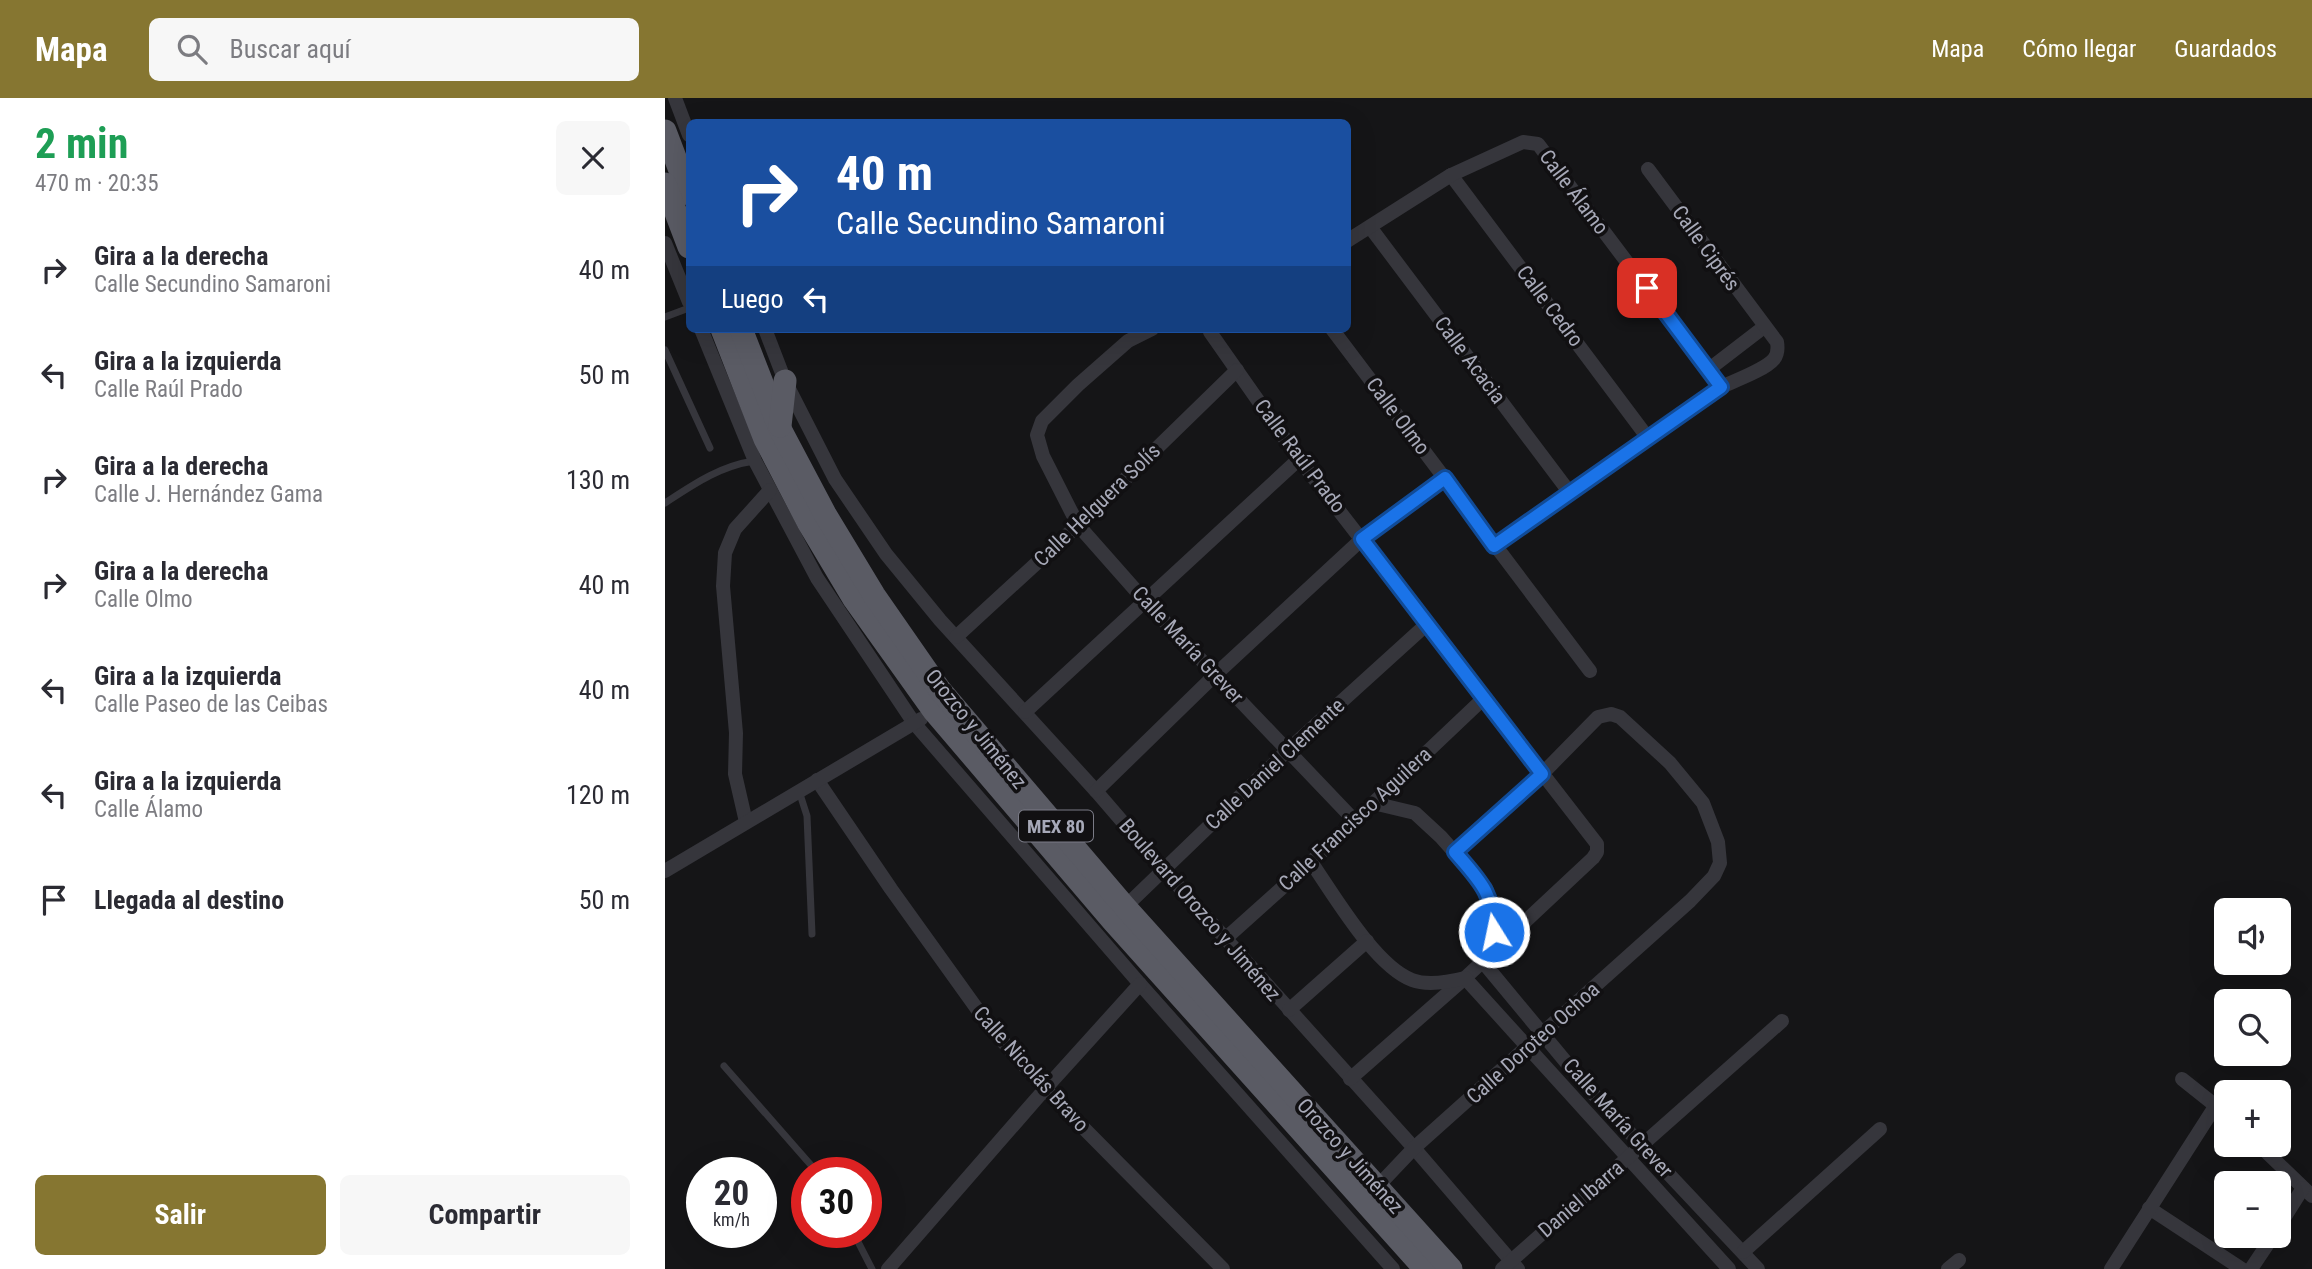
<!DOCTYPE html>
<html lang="es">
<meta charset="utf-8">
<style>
body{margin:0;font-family:"Roboto Condensed",sans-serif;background:#f7f7f7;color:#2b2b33;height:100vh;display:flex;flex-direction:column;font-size:26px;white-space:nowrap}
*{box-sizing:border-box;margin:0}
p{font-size:23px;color:#7c7c81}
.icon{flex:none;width:38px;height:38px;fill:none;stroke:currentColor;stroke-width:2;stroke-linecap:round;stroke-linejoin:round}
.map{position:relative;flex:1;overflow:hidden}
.drawer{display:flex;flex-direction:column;background:#fff;width:665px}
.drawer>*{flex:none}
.hud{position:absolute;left:21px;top:21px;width:665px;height:214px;border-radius:10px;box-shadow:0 7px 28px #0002;background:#1a4fa0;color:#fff;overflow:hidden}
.buttons{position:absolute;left:1549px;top:800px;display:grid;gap:14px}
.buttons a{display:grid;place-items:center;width:77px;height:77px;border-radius:10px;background:#fff;box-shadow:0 7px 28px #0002;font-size:35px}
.speed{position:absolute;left:21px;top:1059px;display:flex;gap:14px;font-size:35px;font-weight:700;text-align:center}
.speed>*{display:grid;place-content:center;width:91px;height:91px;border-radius:50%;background:#fff;box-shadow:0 7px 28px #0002;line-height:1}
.speed small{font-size:18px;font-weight:400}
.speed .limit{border:10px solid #d22;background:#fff;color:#111}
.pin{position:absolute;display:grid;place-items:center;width:60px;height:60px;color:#fff;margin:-30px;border-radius:14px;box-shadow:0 4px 10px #0006}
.me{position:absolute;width:77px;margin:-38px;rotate:350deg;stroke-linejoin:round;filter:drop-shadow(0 0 5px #0008)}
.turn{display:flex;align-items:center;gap:24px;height:147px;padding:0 35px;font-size:32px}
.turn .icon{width:91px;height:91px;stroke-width:2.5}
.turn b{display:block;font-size:49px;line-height:60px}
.then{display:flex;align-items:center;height:66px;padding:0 35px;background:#0003;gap:14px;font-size:26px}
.round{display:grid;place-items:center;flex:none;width:74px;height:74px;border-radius:10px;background:#f7f7f7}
.overview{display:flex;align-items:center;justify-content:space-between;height:119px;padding:0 35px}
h1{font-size:42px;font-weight:700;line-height:52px;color:#1e9e55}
.action{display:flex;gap:14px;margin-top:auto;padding:14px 35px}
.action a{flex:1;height:80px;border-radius:10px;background:#867631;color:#fff;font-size:28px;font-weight:700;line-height:80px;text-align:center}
.action a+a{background:#f7f7f7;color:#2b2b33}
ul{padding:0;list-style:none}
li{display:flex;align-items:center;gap:21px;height:105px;padding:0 35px}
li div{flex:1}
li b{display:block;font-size:26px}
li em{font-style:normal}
header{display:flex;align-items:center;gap:42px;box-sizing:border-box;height:98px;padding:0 35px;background:#867631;color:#fff}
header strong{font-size:33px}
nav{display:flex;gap:38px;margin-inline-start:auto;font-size:24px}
.search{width:490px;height:63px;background:#f7f7f7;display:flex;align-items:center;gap:18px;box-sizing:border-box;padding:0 24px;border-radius:10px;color:#7c7c81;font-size:26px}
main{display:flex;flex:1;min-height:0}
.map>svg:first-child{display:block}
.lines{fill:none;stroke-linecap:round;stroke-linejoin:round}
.service{stroke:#36363c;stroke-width:7}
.minor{stroke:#36363c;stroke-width:14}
.trunk{stroke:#5a5b64;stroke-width:23}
.route-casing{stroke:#114b97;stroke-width:18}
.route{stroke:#1a73e8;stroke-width:12}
.labels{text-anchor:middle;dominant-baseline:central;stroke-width:7;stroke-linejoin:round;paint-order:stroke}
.shield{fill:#111012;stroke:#7a7b86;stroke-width:2}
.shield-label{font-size:19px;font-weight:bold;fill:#a7a9b8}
.street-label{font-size:21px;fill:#a7a9b8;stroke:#111012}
</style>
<header>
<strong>Mapa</strong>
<div class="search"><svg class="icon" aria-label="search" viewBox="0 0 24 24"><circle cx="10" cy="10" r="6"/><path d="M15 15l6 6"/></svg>Buscar aquí</div>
<nav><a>Mapa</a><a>Cómo llegar</a><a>Guardados</a></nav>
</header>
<main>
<section class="drawer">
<div class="overview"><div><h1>2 min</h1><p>470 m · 20:35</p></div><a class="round"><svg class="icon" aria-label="close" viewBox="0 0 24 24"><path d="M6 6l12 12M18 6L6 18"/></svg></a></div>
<ul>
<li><svg class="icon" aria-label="right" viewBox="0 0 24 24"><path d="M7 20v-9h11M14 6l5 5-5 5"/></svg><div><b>Gira a la derecha</b><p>Calle Secundino Samaroni</p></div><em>40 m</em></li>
<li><svg class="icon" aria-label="left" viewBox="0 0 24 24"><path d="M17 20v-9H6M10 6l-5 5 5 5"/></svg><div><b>Gira a la izquierda</b><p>Calle Raúl Prado</p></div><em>50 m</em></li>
<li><svg class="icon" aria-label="right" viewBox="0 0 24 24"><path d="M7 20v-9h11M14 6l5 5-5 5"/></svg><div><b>Gira a la derecha</b><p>Calle J. Hernández Gama</p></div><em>130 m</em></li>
<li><svg class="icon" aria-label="right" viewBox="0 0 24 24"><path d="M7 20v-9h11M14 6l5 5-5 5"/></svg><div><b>Gira a la derecha</b><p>Calle Olmo</p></div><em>40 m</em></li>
<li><svg class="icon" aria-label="left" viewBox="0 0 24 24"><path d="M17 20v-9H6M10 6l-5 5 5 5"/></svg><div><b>Gira a la izquierda</b><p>Calle Paseo de las Ceibas</p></div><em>40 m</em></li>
<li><svg class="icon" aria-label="left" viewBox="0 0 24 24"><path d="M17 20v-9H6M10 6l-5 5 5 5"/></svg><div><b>Gira a la izquierda</b><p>Calle Álamo</p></div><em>120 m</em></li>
<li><svg class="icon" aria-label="arrive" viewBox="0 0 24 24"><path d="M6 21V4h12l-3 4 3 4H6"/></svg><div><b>Llegada al destino</b></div><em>50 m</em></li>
</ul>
<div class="action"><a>Salir</a><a>Compartir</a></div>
</section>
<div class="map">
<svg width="1647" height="1171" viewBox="0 0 1647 1171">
<rect width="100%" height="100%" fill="#151517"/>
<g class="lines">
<g class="service">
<path d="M0,219L24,210"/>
<path d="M0,252L45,350"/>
<path d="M0,405C29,386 55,368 89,363"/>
<path d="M134,693L142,718L147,836"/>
<path d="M59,968L152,1074"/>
<path d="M188,1134L207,1171"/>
</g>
<g class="minor">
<path d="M10,0L24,37"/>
<path d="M786,77L983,340"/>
<path d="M705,129L905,395"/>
<path d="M682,143L786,77L858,44L873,46L1056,289"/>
<path d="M0,145L24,204"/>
<path d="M36,231L90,363L152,480L249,625L475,886L728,1171"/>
<path d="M100,231L120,283L170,381L221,456L275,522L431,693L499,772L749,1050L853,1171"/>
<path d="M487,231L463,243L413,287L377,323L372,337L378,358L413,427L481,504L689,722"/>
<path d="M667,231L925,573"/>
<path d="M545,234L634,361L932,746V754L928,760L800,880L685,981"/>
<path d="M1043,272L1099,229"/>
<path d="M829,448L1056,289C1069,283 1100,272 1109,261C1113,256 1113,250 1112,244L983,71"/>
<path d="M291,539L413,427L572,272"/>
<path d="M360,614L634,361"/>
<path d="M152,682L226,791L325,929L380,991L558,1171"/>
<path d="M431,693L550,577L697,441L780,380"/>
<path d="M708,705L750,715L776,739L821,790L829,818V834L821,860"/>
<path d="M81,724L70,676L71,635L58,488L60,455L70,431L105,392"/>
<path d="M646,764C669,797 710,868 747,882C763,888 784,884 800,880L1064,1171"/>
<path d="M0,773L256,621"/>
<path d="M460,809L623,652L762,526"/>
<path d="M560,841L646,764L819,600"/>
<path d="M818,864L920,987L1093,1171"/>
<path d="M624,912L702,843"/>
<path d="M1517,981L1561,1016"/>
<path d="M1593,1046L1647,1098"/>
<path d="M713,1088L749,1050L1025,803L1049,778L1055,765L1053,744L1038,705L1005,665L955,619L946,616L933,619L877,676L790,754"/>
<path d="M1484,1110L1577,1171"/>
<path d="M1614,1128L1638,1090"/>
<path d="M1078,1154L1215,1031"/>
<path d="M223,1171L380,991L475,886"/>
<path d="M837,1171L1117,923"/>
<path d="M1283,1171L1294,1162"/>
<path d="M1446,1171L1551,1007"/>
<path d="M1586,1171L1608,1138"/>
</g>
<g class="trunk">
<path d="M0,33L24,96"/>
<path d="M0,86L24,149"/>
<path d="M57,231L100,341L143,424L189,501L269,613L448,823L760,1171"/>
<path d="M76,231L115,331L160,416L209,497L275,592L460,809L786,1171"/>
<path d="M115,328L120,283"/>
</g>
</g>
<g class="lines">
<defs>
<path id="route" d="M829,834C829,795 814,782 790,754L877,676L697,441L780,380L829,448L1056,289L982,190"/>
</defs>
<use href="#route" class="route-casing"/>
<use href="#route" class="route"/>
</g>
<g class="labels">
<rect class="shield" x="354" y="712.5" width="74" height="31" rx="5"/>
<g class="shield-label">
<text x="391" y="728">MEX 80</text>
</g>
<g class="street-label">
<text transform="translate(909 94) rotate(53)">Calle Álamo</text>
<text transform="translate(1041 150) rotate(54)">Calle Ciprés</text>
<text transform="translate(885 208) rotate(53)">Calle Cedro</text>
<text transform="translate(805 262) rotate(53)">Calle Acacia</text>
<text transform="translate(733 318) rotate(53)">Calle Olmo</text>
<text transform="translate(635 358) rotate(53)">Calle Raúl Prado</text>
<text transform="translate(432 407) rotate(-44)">Calle Helguera Solís</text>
<text transform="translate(523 547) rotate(47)">Calle María Grever</text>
<text transform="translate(311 631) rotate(51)">Orozco y Jiménez</text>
<text transform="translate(610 666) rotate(-43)">Calle Daniel Clemente</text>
<text transform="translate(690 721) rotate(-43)">Calle Francisco Aguilera</text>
<text transform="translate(535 812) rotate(49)">Boulevard Orozco y Jiménez</text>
<text transform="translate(868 945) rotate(-42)">Calle Doroteo Ochoa</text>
<text transform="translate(366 971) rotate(48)">Calle Nicolás Bravo</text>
<text transform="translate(953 1020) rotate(48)">Calle María Grever</text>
<text transform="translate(685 1058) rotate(48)">Orozco y Jiménez</text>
<text transform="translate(916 1101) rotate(-41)">Daniel Ibarra</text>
</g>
</g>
</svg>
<div class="buttons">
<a><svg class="icon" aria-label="sound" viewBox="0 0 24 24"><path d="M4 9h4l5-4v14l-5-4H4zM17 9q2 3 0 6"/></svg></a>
<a><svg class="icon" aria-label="search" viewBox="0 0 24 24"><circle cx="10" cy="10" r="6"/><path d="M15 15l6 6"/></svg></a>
<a>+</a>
<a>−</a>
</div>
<div class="speed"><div>20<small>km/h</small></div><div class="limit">30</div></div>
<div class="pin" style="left:982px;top:190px;background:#d93025"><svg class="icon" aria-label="arrive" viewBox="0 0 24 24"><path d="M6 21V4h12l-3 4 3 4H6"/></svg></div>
<svg class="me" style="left:829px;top:834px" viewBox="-20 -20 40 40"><circle r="17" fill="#1a73e8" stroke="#fff" stroke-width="3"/><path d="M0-11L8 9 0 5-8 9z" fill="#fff"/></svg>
<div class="hud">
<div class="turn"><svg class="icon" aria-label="right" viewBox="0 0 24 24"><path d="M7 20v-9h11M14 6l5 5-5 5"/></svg><div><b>40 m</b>Calle Secundino Samaroni</div></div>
<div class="then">Luego<svg class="icon" aria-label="left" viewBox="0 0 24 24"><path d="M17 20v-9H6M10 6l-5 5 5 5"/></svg></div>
</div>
</div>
</main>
